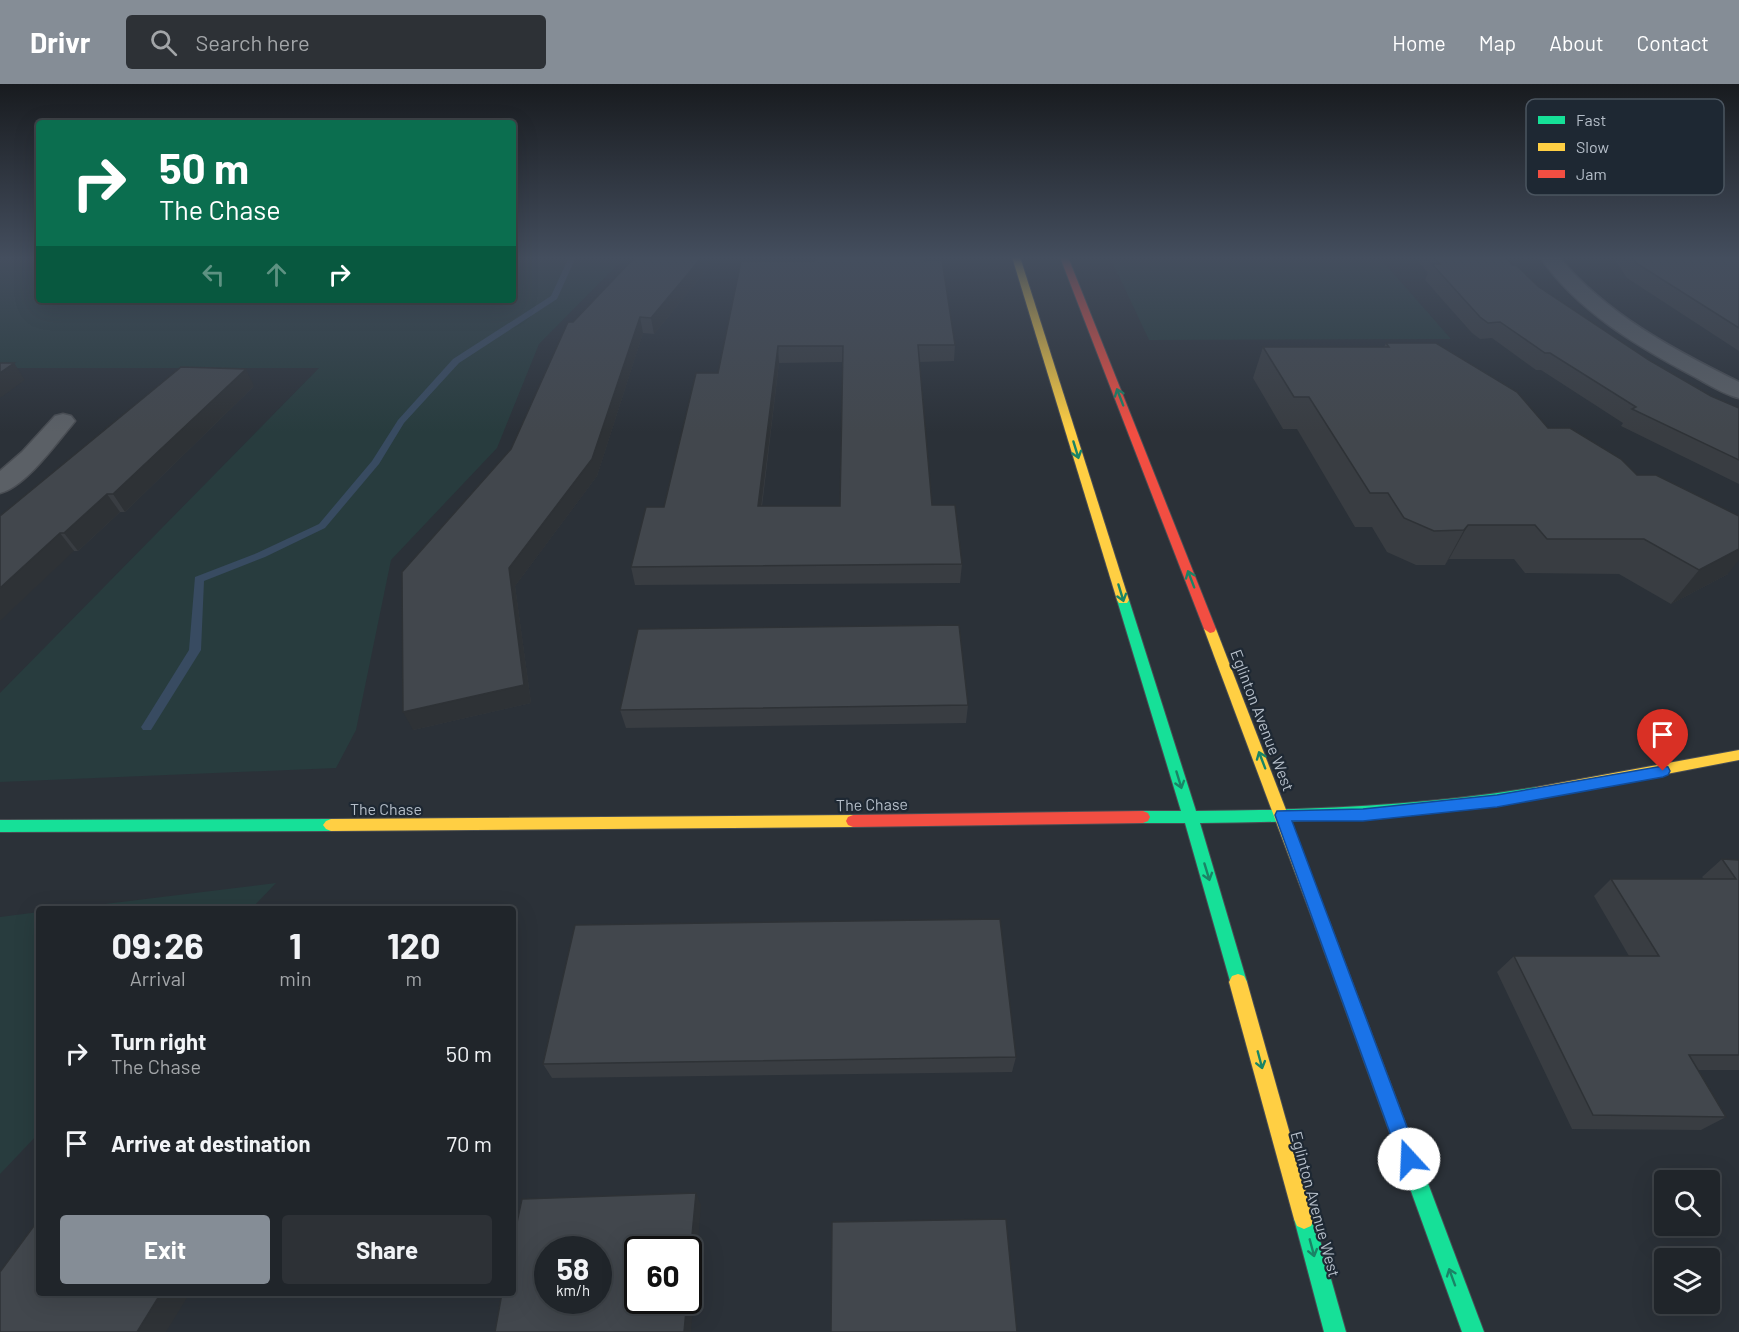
<!DOCTYPE html>
<style>
body{margin:0;font-family:Barlow,sans-serif;background:#2d3136;color:#f1f3f6;height:100vh;display:flex;flex-direction:column;font-size:22px;white-space:nowrap}
*{box-sizing:border-box;margin:0}
p{font-size:20px;color:#a2a5a8}
.icon{flex:none;width:33px;height:33px;fill:none;stroke:currentColor;stroke-width:2;stroke-linecap:round;stroke-linejoin:round}
.map{position:relative;flex:1;overflow:hidden}
.sheet{position:absolute;left:36px;top:822px;width:480px;height:390px;display:flex;flex-direction:column;background:#20252a;border-radius:6px;box-shadow:0 6px 24px #0002,0 0 0 2px #3d4247}
.sheet>*{flex:none}
.guide{position:absolute;left:36px;top:36px;width:480px;height:183px;border-radius:6px;box-shadow:0 6px 24px #0002,0 0 0 2px #3d4247;background:#0b6e4f;color:#fff;overflow:hidden}
.fabs{position:absolute;left:1654px;top:1086px;display:grid;gap:12px}
.fabs a{display:grid;place-items:center;width:66px;height:66px;border-radius:6px;background:#20252a;box-shadow:0 6px 24px #0002,0 0 0 2px #3d4247;font-size:30px}
.speed{position:absolute;left:534px;top:1152px;display:flex;gap:12px;font-size:30px;font-weight:700;text-align:center}
.speed>*{display:grid;place-content:center;width:78px;height:78px;border-radius:50%;background:#20252a;box-shadow:0 6px 24px #0002,0 0 0 2px #3d4247;line-height:1}
.speed small{font-size:15px;font-weight:400}
.speed .limit{border:3px solid #111;border-radius:9px;background:#fff;color:#111}
.pin{position:absolute;display:grid;place-items:center;width:51px;height:51px;color:#fff;margin:-62px -26px;border-radius:50% 50% 50% 0;rotate:-45deg;box-shadow:0 0 6px #0007}
.pin .icon{rotate:45deg}
.me{position:absolute;width:66px;margin:-33px;rotate:340deg;stroke-linejoin:round;filter:drop-shadow(0 0 4px #0008)}
.turn{display:flex;align-items:center;gap:21px;height:126px;padding:0 24px;font-size:27px}
.turn .icon{width:78px;height:78px;stroke-width:2.5}
.turn b{display:block;font-size:42px;line-height:51px}
.lanes{display:flex;align-items:center;height:57px;padding:0 24px;background:#0003;justify-content:center;gap:30px;direction:ltr}
.lanes .off{opacity:.35}
.eta{display:flex;justify-content:space-evenly;align-items:center;height:102px;text-align:center}
.eta b{font-size:36px;font-weight:700;line-height:42px}
.primary-button{display:flex;gap:12px;margin-top:auto;padding:12px 24px}
.primary-button a{flex:1;height:69px;border-radius:6px;background:#858d96;color:#fff;font-size:24px;font-weight:700;line-height:69px;text-align:center}
.primary-button a+a{background:#2d3136;color:#f1f3f6}
ul{padding:0;list-style:none}
li{display:flex;align-items:center;gap:18px;height:90px;padding:0 24px}
li div{flex:1}
li b{display:block;font-size:22px}
li em{font-style:normal}
header{display:flex;align-items:center;gap:36px;box-sizing:border-box;height:84px;padding:0 30px;background:#858d96;color:#fff}
header strong{font-size:28px}
nav{display:flex;gap:33px;margin-inline-start:auto;font-size:21px}
.search{width:420px;height:54px;background:#2d3136;display:flex;align-items:center;gap:15px;box-sizing:border-box;padding:0 21px;border-radius:6px;color:#a2a5a8;font-size:22px}
.map>svg:first-child{display:block}
.green{fill:#283c3e}
.lines{fill:none;stroke-linecap:round;stroke-linejoin:round}
.stream{fill:#384b61;fill-rule:evenodd}
.street-casing{stroke:#494d53;stroke-width:3}
.fast-casing{stroke:#494d53;stroke-width:2}
.slow-casing{stroke:#494d53;stroke-width:2}
.jam-casing{stroke:#494d53;stroke-width:2}
.street{fill:#5b6066;fill-rule:evenodd}
.fast{fill:#16e098;fill-rule:evenodd}
.slow{fill:#ffcf43;fill-rule:evenodd}
.jam{fill:#f24e42;fill-rule:evenodd}
.wall{fill:#393d42;fill-rule:evenodd}
.shaded-wall{fill:#2e3236}
.building{fill:#42474d;stroke:#2e3236;stroke-width:1.5;fill-rule:evenodd}
.oneway{stroke:#1a8466}
.route{fill:#1a73e8;stroke:#114b97;stroke-width:1.5}
.labels{text-anchor:middle;dominant-baseline:central;stroke-width:4.5;stroke-linejoin:round;paint-order:stroke}
.street-label{font-size:16px;fill:#b5bec9;stroke:#1e2833}
.key{fill:#1e2833;stroke:#4b5560;stroke-width:1.5}
.key-label{font-size:16px;fill:#b5bec9}
</style>
<header>
<strong>Drivr</strong>
<div class="search"><svg class="icon" aria-label="search" viewBox="0 0 24 24"><circle cx="10" cy="10" r="6"/><path d="M15 15l6 6"/></svg>Search here</div>
<nav><a>Home</a><a>Map</a><a>About</a><a>Contact</a></nav>
</header>
<div class="map">
<svg width="1739" height="1248" viewBox="0 0 1739 1248">
<rect width="100%" height="100%" fill="#2b3138"/>
<g class="green">
<path d="M0,173H39V216H513V173H625L539,260L497,364L391,476L356,646L336,684L0,698V609L319,284H0Z"/>
<path d="M1110,173H1379L1451,255L1149,256Z"/>
<path d="M276,799L251,825H64Z"/>
<path d="M39,828V1049L0,1090V833Z"/>
</g>
<g class="lines">
<path class="stream" d="M569,173H576L557,215L459,279L404,339L379,380L325,444L265,473L204,497L201,566L151,646H143L141,643L143,640L189,566L195,493L257,469L319,440L372,377L398,336L453,275L551,212Z"/>
<defs>
<g id="street">
<path d="M1540,173H1559C1606,230 1674,266 1739,298V314C1723,310 1708,300 1693,292C1637,262 1577,227 1540,173Z"/>
<path d="M63,330L71,332L75,337L71,342C54,362 25,403 0,409V387L22,368L55,332Z"/>
</g>
<g id="fast">
<path d="M1123,512L1129,516L1196,727C1311,726 1424,722 1537,703L1542,705L1544,709L1542,713L1537,715C1425,734 1313,738 1200,739L1247,898L1244,904L1238,906L1232,904L1185,739H1143L1138,737L1136,733L1138,729L1143,727H1181L1117,516Z"/>
<path d="M331,735L336,737L339,741L336,745L331,747L0,748V736Z"/>
<path d="M1323,835L1329,837L1331,842L1484,1248H1462L1315,842L1317,837Z"/>
<path d="M1304,1125L1311,1128L1314,1135L1346,1248H1324L1294,1135L1297,1128Z"/>
</g>
<g id="slow">
<path d="M1012,173H1020L1129,516L1127,519H1119L1117,516Z"/>
<path d="M1210,541L1216,545L1331,842L1329,847L1323,849L1317,847L1315,842L1204,545Z"/>
<path d="M1739,666V676L1537,715L1532,713L1530,709L1532,705L1537,703Z"/>
<path d="M853,731L858,733L860,737L858,741L853,743L331,747L326,745L323,741L326,737L331,735Z"/>
<path d="M1238,890L1244,892L1247,898L1314,1135L1311,1142L1304,1145L1297,1142L1294,1135L1229,898L1232,892Z"/>
</g>
<g id="jam">
<path d="M1060,173H1068L1216,545L1214,548L1210,549L1204,545Z"/>
<path d="M1143,727L1148,729L1150,733L1148,737L1143,739L853,743L848,741L846,737L848,733L853,731Z"/>
</g>
</defs>
<use href="#street" class="street-casing"/>
<use href="#fast" class="fast-casing"/>
<use href="#slow" class="slow-casing"/>
<use href="#jam" class="jam-casing"/>
<use href="#street" class="street"/>
<use href="#fast" class="fast"/>
<use href="#slow" class="slow"/>
<use href="#jam" class="jam"/>
</g>
<g class="wall">
<path d="M635,173H717L654,250L643,249L597,392L515,502L531,619L413,646L511,365L573,238Z"/>
<path d="M1415,173H1506L1512,181L1539,203L1649,276L1711,312L1739,324V400L1621,342L1623,339L1541,286H1536L1492,254L1480,255L1472,249L1425,196L1428,189Z"/>
<path d="M1613,173H1739V267L1627,194Z"/>
<path d="M924,177L955,261L954,277L919,278L932,421L962,480L960,499L635,501L631,483L664,423L718,289ZM843,278L840,422H762L779,279Z"/>
<path d="M1386,259L1548,344L1728,490L1671,520L1619,490L1525,489L1514,475H1449L1445,481H1416L1387,468L1372,443H1355L1297,345H1283L1253,294L1263,263H1384Z"/>
<path d="M254,302L125,428H120L78,467H74L0,432Z"/>
<path d="M968,621L966,639L626,644L620,626Z"/>
<path d="M1722,775L1739,776V986H1698L1726,1033L1701,1046L1572,1045L1497,888L1514,872H1629L1594,812L1611,795H1704L1702,793Z"/>
<path d="M1016,973L1012,988L552,994L543,980Z"/>
</g>
<g class="shaded-wall">
<path d="M702,173H717L654,250L651,234Z"/>
<path d="M640,233L643,249L597,392L515,502L531,619L413,646L403,628L509,484Z"/>
<path d="M778,262L779,279L759,440L758,422Z"/>
<path d="M14,279L25,296L0,314V289Z"/>
<path d="M246,285L254,302L125,428L113,410Z"/>
<path d="M107,410L120,428L78,467L64,449Z"/>
<path d="M1468,441L1449,475L1445,481L1464,446Z"/>
<path d="M60,449L74,467L0,537V504Z"/>
<path d="M1739,465V476L1728,490L1671,520L1699,486Z"/>
<path d="M696,1109L701,1121L691,1248H684L687,1216H688V1194Z"/>
<path d="M161,1209H190L166,1248H137Z"/>
</g>
<g class="building">
<path d="M635,173H702L651,234L640,233L592,375L509,484L524,601L403,628L402,488L511,365L568,238H573Z"/>
<path d="M816,173H924V177L942,176L955,261H918L932,421H955L962,480L631,483L646,423H664L696,289H718L741,177H815ZM778,262H843L840,422H758Z"/>
<path d="M1434,173H1506L1512,181H1516L1539,203L1649,276L1711,312L1739,324V376L1632,325L1636,323L1550,269H1545L1500,238L1488,239L1480,233L1432,180H1440Z"/>
<path d="M1632,173H1739V244L1636,179Z"/>
<path d="M1386,259H1436L1517,308L1548,344H1570L1621,375L1637,391H1656L1739,432V465L1699,486L1644,455H1547L1535,441H1468L1464,446L1434,447L1404,434L1388,409H1370L1309,313H1294L1263,263H1389Z"/>
<path d="M0,279H14L0,289Z"/>
<path d="M181,283L246,285L113,410H107L64,449H60L0,504V432Z"/>
<path d="M959,541L968,621L620,626L638,545Z"/>
<path d="M1722,775L1739,776V971H1689L1726,1033L1593,1031L1514,872H1659L1611,795H1736Z"/>
<path d="M1000,835L1016,973L543,980L575,841Z"/>
<path d="M696,1109L688,1194V1166H638V1216H687L684,1248H495L502,1209H513V1157L522,1115ZM548,1166H598V1216H548Z"/>
<path d="M39,1135V1209H161L137,1248H0V1188Z"/>
<path d="M1006,1135L1017,1248H831L832,1138Z"/>
</g>
<defs><path id="oneway-shaft" d="M-6 0H5M1.5-3L5.5 0L1.5 3" fill="none" stroke-width="1.6" stroke-linecap="round" stroke-linejoin="round" transform="scale(1.5)"/></defs>
<g class="oneway">
<use href="#oneway-shaft" transform="translate(1120 313) rotate(-111)"/>
<use href="#oneway-shaft" transform="translate(1076 366) rotate(73)"/>
<use href="#oneway-shaft" transform="translate(1191 495) rotate(-111)"/>
<use href="#oneway-shaft" transform="translate(1121 509) rotate(73)"/>
<use href="#oneway-shaft" transform="translate(1262 676) rotate(-111)"/>
<use href="#oneway-shaft" transform="translate(1179 696) rotate(73)"/>
<use href="#oneway-shaft" transform="translate(1207 788) rotate(73)"/>
<use href="#oneway-shaft" transform="translate(1260 976) rotate(75)"/>
<use href="#oneway-shaft" transform="translate(1312 1164) rotate(75)"/>
<use href="#oneway-shaft" transform="translate(1452 1193) rotate(-110)"/>
</g>
<linearGradient id="sky" x2="0" y2="1"><stop stop-color="#181b1f"/><stop offset="0.5" stop-color="#444e5e"/><stop offset="1" stop-color="#444e5e" stop-opacity="0"/></linearGradient>
<rect width="1739" height="348" fill="url(#sky)"/>
<path class="route" d="M1663,682L1668,683L1670,687L1668,691L1663,693L1497,723L1363,737H1292L1419,1075L1416,1082L1409,1085L1402,1082L1275,731L1277,727L1363,725L1497,711Z"/>
<g class="labels">
<g class="street-label">
<text transform="translate(1263 636) rotate(69)">Eglinton Avenue West</text>
<text transform="translate(872 720) rotate(-1)">The Chase</text>
<text x="386" y="724">The Chase</text>
<text transform="translate(1316 1120) rotate(75)">Eglinton Avenue West</text>
</g>
</g>
<rect x="1526" y="15" width="198" height="96" rx="9" class="key"/>
<rect x="1538" y="32" width="27" height="8" fill="#16e098"/>
<rect x="1538" y="59" width="27" height="8" fill="#ffcf43"/>
<rect x="1538" y="86" width="27" height="8" fill="#f24e42"/>
<g class="key-label">
<text x="1576" y="42">Fast</text>
<text x="1576" y="69">Slow</text>
<text x="1576" y="96">Jam</text>
</g>
</svg>
<div class="fabs">
<a><svg class="icon" aria-label="search" viewBox="0 0 24 24"><circle cx="10" cy="10" r="6"/><path d="M15 15l6 6"/></svg></a>
<a><svg class="icon" aria-label="layers" viewBox="0 0 24 24"><path d="M12 4l9 5-9 5-9-5zM3 14l9 5 9-5"/></svg></a>
</div>
<div class="speed"><div>58<small>km/h</small></div><div class="limit">60</div></div>
<div class="pin" style="left:1663px;top:687px;background:#d93025"><svg class="icon" aria-label="arrive" viewBox="0 0 24 24"><path d="M6 21V4h12l-3 4 3 4H6"/></svg></div>
<svg class="me" style="left:1409px;top:1075px" viewBox="-20 -20 40 40"><circle r="19" fill="#fff"/><path d="M0-13L10 11 0 6-10 11z" fill="#1a73e8"/></svg>
<div class="guide">
<div class="turn"><svg class="icon" aria-label="right" viewBox="0 0 24 24"><path d="M7 20v-9h11M14 6l5 5-5 5"/></svg><div><b>50 m</b>The Chase</div></div>
<div class="lanes"><svg class="icon off" aria-label="left" viewBox="0 0 24 24"><path d="M17 20v-9H6M10 6l-5 5 5 5"/></svg><svg class="icon off" aria-label="ahead" viewBox="0 0 24 24"><path d="M12 20V5M6 11l6-6 6 6"/></svg><svg class="icon" aria-label="right" viewBox="0 0 24 24"><path d="M7 20v-9h11M14 6l5 5-5 5"/></svg></div>
</div>
<section class="sheet">
<div class="eta">
<div><b>09:26</b><p>Arrival</p></div>
<div><b>1</b><p>min</p></div>
<div><b>120</b><p>m</p></div>
</div>
<ul>
<li><svg class="icon" aria-label="right" viewBox="0 0 24 24"><path d="M7 20v-9h11M14 6l5 5-5 5"/></svg><div><b>Turn right</b><p>The Chase</p></div><em>50 m</em></li>
<li><svg class="icon" aria-label="arrive" viewBox="0 0 24 24"><path d="M6 21V4h12l-3 4 3 4H6"/></svg><div><b>Arrive at destination</b></div><em>70 m</em></li>
</ul>
<div class="primary-button"><a>Exit</a><a>Share</a></div>
</section>
</div>
